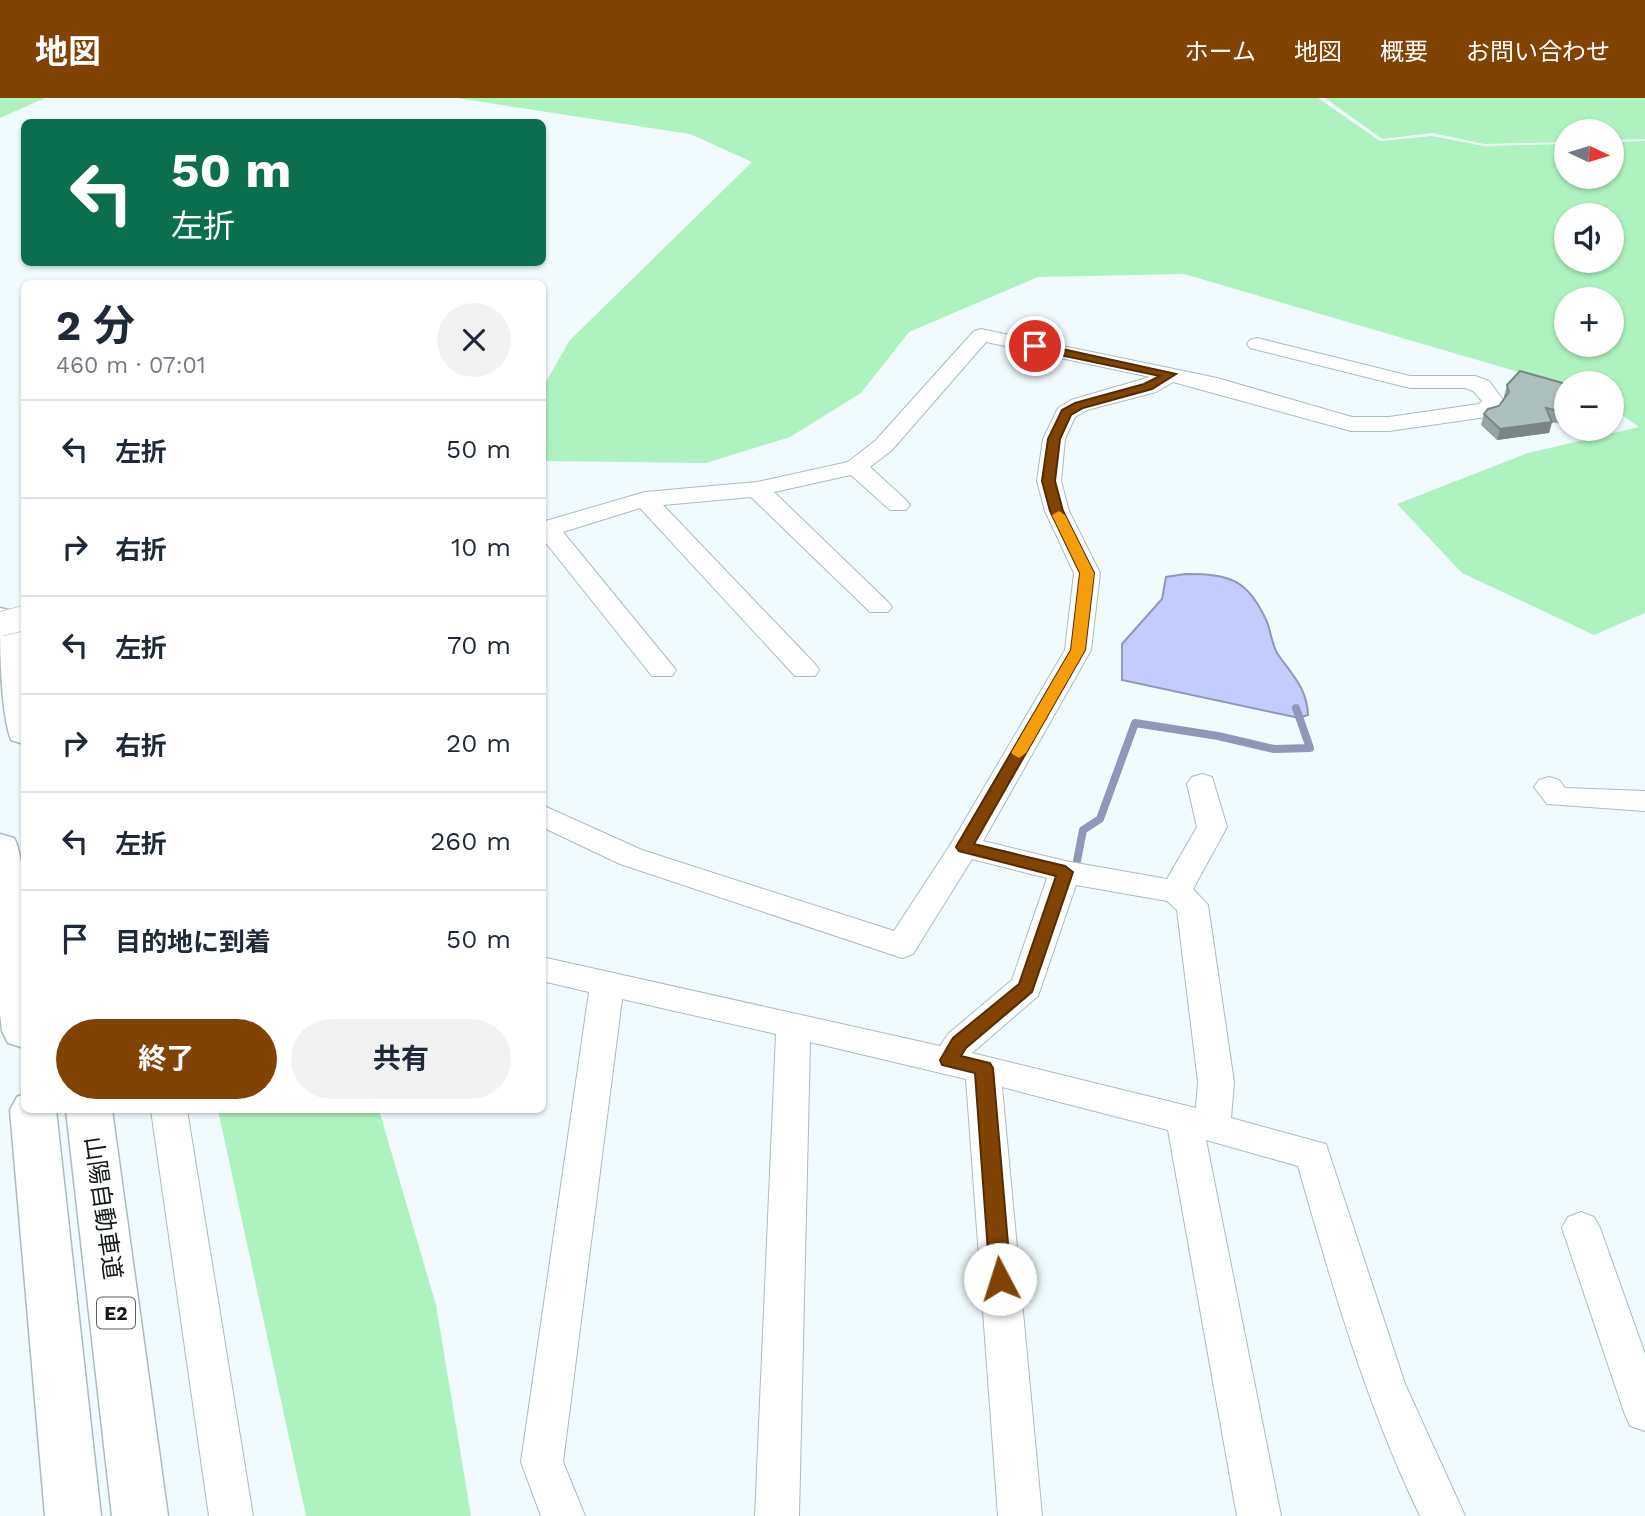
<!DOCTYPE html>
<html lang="ja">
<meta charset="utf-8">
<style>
body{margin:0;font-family:"Work Sans","Noto Sans JP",sans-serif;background:#f2f2f3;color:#1f2937;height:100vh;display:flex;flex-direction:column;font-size:26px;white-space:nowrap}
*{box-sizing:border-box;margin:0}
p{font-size:23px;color:#747a83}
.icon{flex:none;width:38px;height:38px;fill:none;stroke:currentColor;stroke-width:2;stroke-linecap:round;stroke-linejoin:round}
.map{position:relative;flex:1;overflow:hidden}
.details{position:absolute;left:21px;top:182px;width:525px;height:833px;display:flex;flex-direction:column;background:#fff;border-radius:10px;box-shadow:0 2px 5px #0004}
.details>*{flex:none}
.guide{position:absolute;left:21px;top:21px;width:525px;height:147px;border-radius:10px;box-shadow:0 2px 5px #0004;background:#0b6e4f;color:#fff;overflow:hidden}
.needle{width:46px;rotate:94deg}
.fabs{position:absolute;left:1554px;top:21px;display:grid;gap:14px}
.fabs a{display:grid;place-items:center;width:70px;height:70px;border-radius:50%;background:#fff;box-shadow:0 2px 5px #0004;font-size:35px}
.pin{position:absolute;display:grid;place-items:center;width:60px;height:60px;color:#fff;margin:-30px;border:4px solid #fff;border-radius:50%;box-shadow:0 2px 7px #0007}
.me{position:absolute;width:77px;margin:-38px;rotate:355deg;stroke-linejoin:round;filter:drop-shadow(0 0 5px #0008)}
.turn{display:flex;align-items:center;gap:24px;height:147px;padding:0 35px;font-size:32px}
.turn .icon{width:91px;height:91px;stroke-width:2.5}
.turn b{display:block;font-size:49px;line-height:60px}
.round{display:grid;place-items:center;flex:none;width:74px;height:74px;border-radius:37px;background:#f2f2f3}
.headline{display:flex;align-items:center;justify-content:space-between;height:119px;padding:0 35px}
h1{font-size:42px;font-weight:700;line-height:52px}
.cta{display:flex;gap:14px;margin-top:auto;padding:14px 35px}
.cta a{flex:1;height:80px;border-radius:42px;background:#814303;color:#fff;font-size:28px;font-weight:700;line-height:80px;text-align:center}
.cta a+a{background:#f2f2f3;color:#1f2937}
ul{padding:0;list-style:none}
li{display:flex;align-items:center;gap:21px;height:98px;padding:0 35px;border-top:2px solid #e0e1e3}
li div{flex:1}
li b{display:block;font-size:26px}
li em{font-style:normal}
header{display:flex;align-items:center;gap:42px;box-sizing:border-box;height:98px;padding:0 35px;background:#814303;color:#fff}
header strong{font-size:33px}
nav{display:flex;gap:38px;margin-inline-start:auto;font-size:24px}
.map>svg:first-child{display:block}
.green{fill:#aef3bf;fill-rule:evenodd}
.water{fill:#c4ccfe;stroke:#8f97ba;stroke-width:2}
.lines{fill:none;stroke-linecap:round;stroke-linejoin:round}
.stream{stroke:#8f97ba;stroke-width:8}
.street-casing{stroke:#abbcc0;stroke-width:2}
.highway-casing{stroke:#abbcc0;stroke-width:3}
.street{fill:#fff;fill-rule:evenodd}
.highway{fill:#fff;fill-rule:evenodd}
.street-bridge-casing{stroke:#abbcc0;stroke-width:25;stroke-linecap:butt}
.street-bridge{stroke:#fff;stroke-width:24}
.wall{fill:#96a5a3}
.shaded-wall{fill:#7a8684}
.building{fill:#aec0bd;stroke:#7a8684;stroke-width:2}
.route{fill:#814303;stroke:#542c02;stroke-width:2}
.slow{fill:#f59e0b}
.labels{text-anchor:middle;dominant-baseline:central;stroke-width:5;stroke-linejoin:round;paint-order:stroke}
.shield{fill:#fff;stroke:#5a5f60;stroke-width:2}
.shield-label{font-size:19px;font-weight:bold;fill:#141a1c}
.near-street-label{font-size:24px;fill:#141a1c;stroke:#fff}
</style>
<header>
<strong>地図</strong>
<nav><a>ホーム</a><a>地図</a><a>概要</a><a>お問い合わせ</a></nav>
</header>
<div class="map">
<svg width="1645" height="1418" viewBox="0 0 1645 1418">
<rect width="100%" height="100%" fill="#f1fbfe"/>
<g class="green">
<path d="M0,0H45L0,20Z"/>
<path d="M457,0H1318L1380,43L1432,38L1484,48L1566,46V79H1612V44L1645,43V515L1594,537L1462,475L1397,406L1528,355L1639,329L1612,310V285H1566V288L1184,176L1038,179L909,234L861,295L790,339L706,365L543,363V289L570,242L752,64L690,36ZM1566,117H1612V163H1566ZM1566,201H1612V247H1566Z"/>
<path d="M1325,0H1645V41L1612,42V33H1566V44L1484,46L1432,35L1382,41Z"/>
<path d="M218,1012H379L436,1207L471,1418H306Z"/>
</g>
<path class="water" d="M1185,476C1230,476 1248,481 1267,524C1271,534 1272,546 1277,555C1292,577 1307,590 1308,617L1299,620L1122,582V546L1162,501L1166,479Z"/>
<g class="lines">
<path class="stream" d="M1077,763L1083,732L1100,721L1135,625L1218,638L1274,651L1310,650L1296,610"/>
<defs>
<g id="street">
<path d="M981,231L1217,280L1352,319H1389L1479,306L1482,303L1473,293L1465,290H1410L1250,250L1247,246L1250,242L1257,240L1410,278H1475L1489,283L1504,303L1494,317L1486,319L1389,333H1351L1173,284L1156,294L1087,312L1075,319L1065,341L1061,383L1069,413L1100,475L1091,552L983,743L1065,763L1167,781L1197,729L1187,686L1192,679L1202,676L1212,679L1227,729L1193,791L1208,807L1234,984L1231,1020L1326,1046L1405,1286L1465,1418H1420C1366,1306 1332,1187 1298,1068L1206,1042L1281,1418H1237L1168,1032L1002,989L1042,1418H998L966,981L810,944L799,1418H755L776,936L622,901L563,1364L585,1418H541L521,1364L589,894L542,883V859L940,948L948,936L1012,882L1047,780L972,761L913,856L902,860L620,766L542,729V707L642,752L894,833L952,744L1065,552L1074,475L1045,413L1037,383L1043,341L1058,310L1071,302L1150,279L986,244L892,352L870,369L906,402L910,407L906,412H890L851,377L774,394L888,504L892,509L888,514H870L751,399L663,407L815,566L819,572L815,578H795L640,410L563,434L676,572L672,578H652L542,440V424L645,394L757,384L848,364L876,342L974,233ZM1076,787L1167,803L1177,812L1198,984L1196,1010L972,955L1038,898Z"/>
<path d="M1549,679L1559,682L1565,690L1645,693V713L1547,706L1534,689L1539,682Z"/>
<path d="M151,1012H187L253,1418H209Z"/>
<path d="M1581,1114L1594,1119L1600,1130L1645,1256V1333L1630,1328L1624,1314L1562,1130L1568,1119Z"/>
</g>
<g id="highway">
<path d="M0,510L12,513C31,540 27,613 24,646L11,642C0,612 0,546 0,510Z"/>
<path d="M0,736L14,740C30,767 28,914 24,950L8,945L2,933L0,916Z"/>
<path d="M24,996V1012H56L101,1418H45L10,1012L17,999Z"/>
<path d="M66,1012H112L168,1418H112Z"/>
</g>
</defs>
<use href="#street" class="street-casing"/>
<use href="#highway" class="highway-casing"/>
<use href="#street" class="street"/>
<use href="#highway" class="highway"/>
<defs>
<path id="street-bridge" d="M0,526L24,520"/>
</defs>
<use href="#street-bridge" class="street-bridge-casing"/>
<use href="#street-bridge" class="street-bridge"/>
</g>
<g class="wall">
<path d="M1566,286V327L1552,324L1549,335L1497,342L1481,327L1484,316L1499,308L1504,300V298L1507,287Z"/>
<path d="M1581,331H1600L1598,335Z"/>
</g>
<path class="shaded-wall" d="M1552,324L1549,335L1497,342L1500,331Z"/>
<path class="building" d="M1520,273L1566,286V315L1546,310L1552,324L1500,331L1484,316L1488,311L1499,308L1509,294L1507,287Z"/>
<path class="route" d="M1035,245L1176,276L1152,291L1083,310L1071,317L1060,341L1055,383L1063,413L1094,475L1085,552L974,746L1065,768L1073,774L1032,894L966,950L961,958L990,965L993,970L1011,1181L1008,1187L1000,1190L993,1187L990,1181L975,975L942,967L940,962L953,940L1019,886L1056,778L959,753L956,749L1071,552L1080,475L1050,413L1042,383L1048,341L1062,312L1075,305L1144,286L1160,278L1031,251V246Z"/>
<path class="slow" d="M1059,413L1065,417L1094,475L1085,552L1026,655L1019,660L1011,655L1071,552L1080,475L1052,417Z"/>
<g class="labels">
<rect class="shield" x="97" y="1199.5" width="38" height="31" rx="5"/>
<g class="shield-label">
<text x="116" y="1215">E2</text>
</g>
<g class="near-street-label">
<text transform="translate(103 1110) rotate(82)">山陽自動車道</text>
</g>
</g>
</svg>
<div class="fabs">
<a><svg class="needle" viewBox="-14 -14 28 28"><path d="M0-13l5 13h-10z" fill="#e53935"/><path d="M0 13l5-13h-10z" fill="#747a83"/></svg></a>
<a><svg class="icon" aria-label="sound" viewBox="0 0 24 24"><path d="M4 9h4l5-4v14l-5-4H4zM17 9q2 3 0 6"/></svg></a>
<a>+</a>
<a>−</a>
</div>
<div class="pin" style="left:1035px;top:248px;background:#d93025"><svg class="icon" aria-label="arrive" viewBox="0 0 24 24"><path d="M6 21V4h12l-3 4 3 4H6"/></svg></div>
<svg class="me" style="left:1000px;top:1181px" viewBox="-20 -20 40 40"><circle r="19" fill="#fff"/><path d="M0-13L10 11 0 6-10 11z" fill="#814303"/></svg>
<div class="guide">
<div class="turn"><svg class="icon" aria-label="left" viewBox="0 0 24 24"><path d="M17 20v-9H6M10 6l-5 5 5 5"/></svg><div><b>50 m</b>左折</div></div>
</div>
<section class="details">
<div class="headline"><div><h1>2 分</h1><p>460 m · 07:01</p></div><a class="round"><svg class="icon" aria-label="close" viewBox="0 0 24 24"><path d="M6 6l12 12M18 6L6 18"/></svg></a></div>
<ul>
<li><svg class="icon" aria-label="left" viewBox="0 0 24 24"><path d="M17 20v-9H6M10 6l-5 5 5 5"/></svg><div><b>左折</b></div><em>50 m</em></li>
<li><svg class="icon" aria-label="right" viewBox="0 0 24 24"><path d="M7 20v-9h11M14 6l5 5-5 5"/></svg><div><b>右折</b></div><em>10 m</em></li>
<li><svg class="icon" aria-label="left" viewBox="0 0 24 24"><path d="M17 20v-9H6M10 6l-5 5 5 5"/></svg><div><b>左折</b></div><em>70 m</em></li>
<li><svg class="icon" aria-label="right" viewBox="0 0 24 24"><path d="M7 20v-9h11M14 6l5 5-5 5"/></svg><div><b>右折</b></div><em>20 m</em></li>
<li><svg class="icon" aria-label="left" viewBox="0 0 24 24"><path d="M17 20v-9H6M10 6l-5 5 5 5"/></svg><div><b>左折</b></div><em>260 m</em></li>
<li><svg class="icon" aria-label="arrive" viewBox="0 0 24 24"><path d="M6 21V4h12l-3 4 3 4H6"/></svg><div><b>目的地に到着</b></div><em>50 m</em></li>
</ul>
<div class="cta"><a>終了</a><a>共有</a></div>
</section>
</div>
